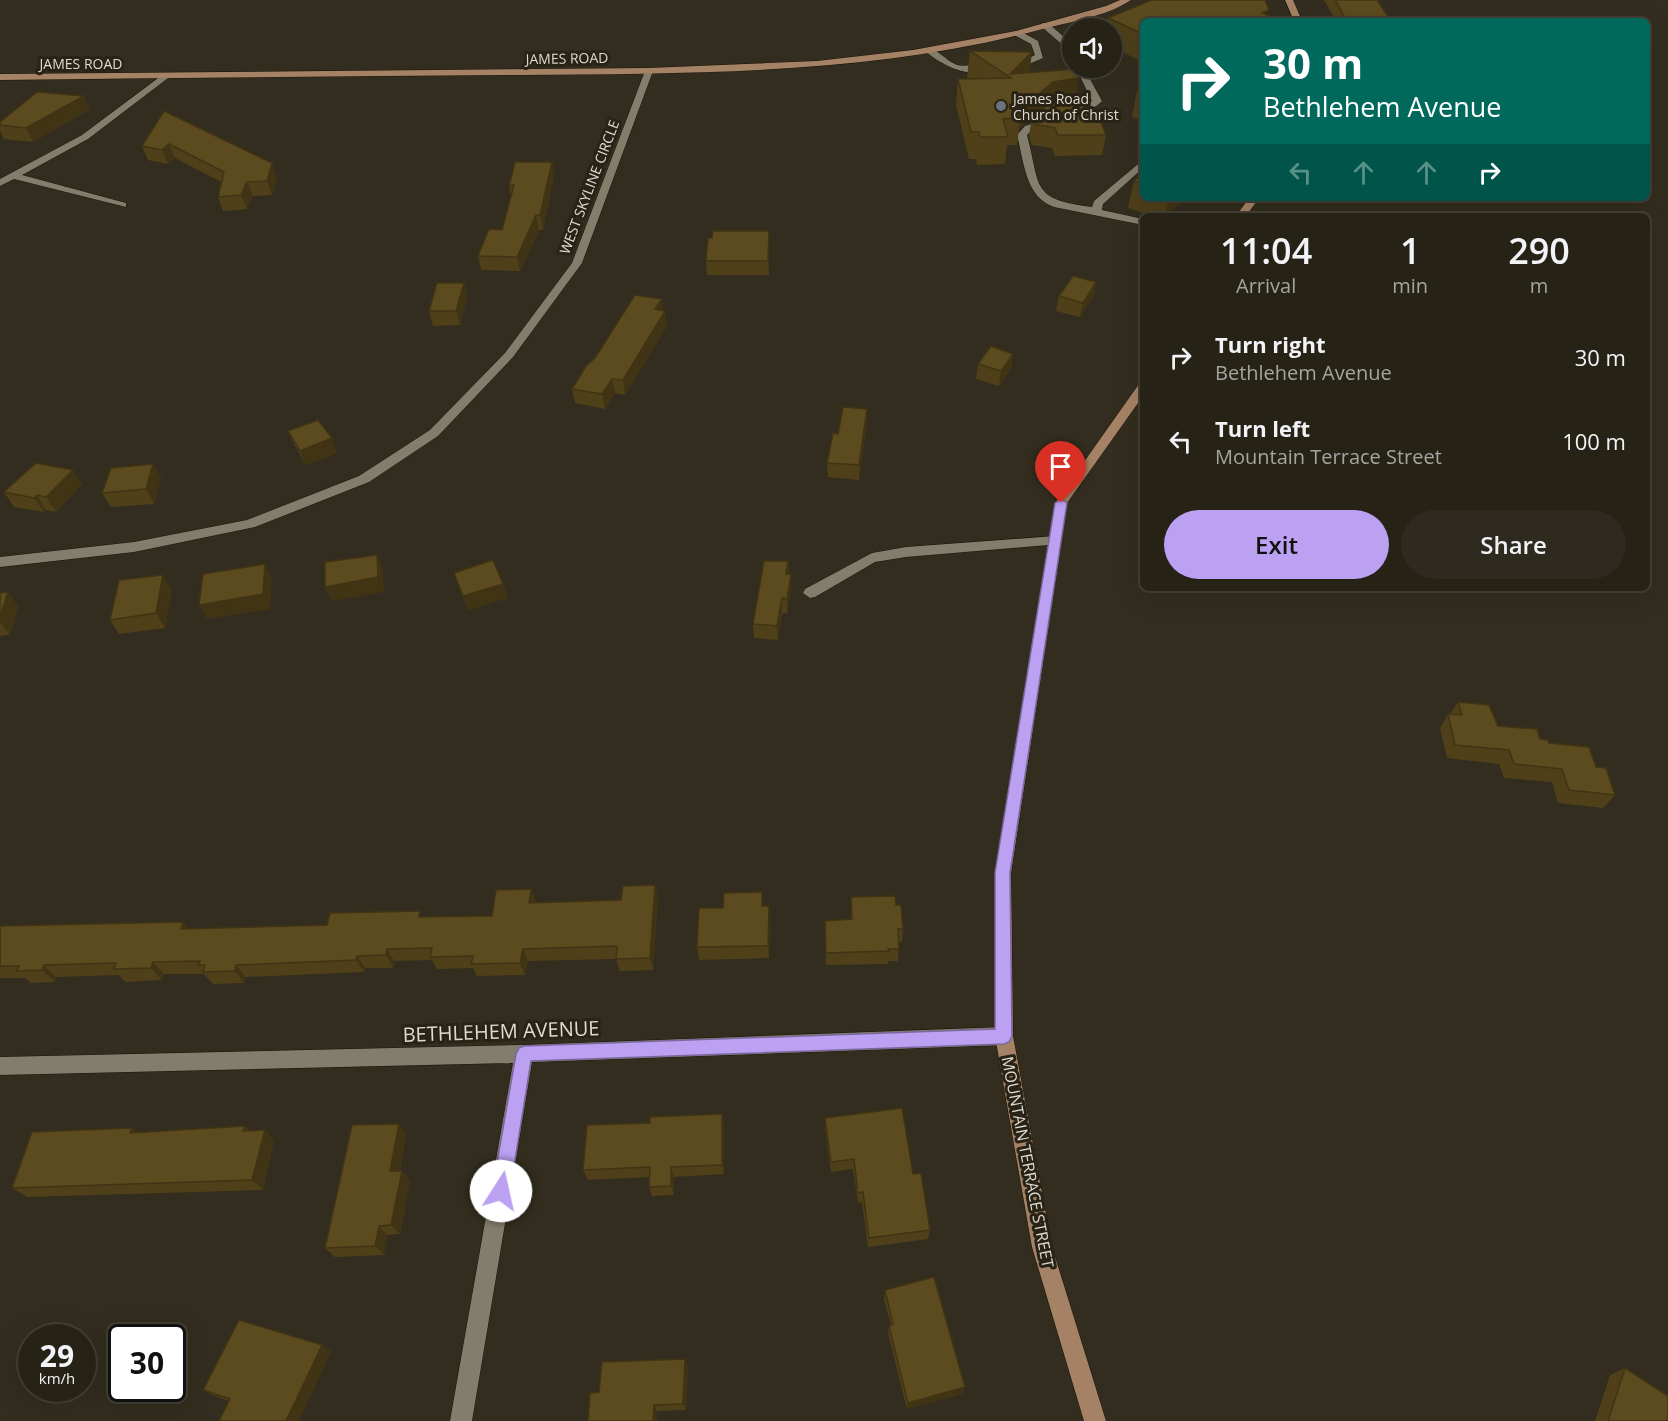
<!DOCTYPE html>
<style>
body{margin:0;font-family:"Open Sans",sans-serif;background:#2e2a1f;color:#f1f3f6;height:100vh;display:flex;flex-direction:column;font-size:22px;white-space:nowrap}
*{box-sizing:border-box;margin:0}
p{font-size:20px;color:#a4a4a1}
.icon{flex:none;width:33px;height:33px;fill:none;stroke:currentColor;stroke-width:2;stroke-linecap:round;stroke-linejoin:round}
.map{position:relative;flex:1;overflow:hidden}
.sheet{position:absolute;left:1140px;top:213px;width:510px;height:378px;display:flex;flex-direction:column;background:#262216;border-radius:9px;box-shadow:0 6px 24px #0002,0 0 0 2px #423f35}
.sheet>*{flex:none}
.top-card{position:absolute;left:1140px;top:18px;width:510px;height:183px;border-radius:9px;box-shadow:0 6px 24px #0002,0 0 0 2px #423f35;background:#00695c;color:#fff;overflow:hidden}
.tools{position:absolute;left:1062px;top:18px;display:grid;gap:12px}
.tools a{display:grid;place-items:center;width:60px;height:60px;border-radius:50%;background:#262216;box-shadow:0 6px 24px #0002,0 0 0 2px #423f35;font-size:30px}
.speed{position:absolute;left:18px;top:1324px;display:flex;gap:12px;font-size:30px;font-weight:700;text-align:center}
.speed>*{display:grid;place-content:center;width:78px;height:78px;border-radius:50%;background:#262216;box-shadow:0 6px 24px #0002,0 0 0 2px #423f35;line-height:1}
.speed small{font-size:15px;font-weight:400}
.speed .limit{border:3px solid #111;border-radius:9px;background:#fff;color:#111}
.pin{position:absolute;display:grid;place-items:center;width:51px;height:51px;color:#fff;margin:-62px -26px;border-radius:50% 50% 50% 0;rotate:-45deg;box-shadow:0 0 6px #0007}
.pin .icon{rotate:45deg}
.me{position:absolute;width:66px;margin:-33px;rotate:10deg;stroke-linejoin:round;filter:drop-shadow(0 0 4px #0008)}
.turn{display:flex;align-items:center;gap:21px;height:126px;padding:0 24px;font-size:27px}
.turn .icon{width:78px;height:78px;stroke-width:2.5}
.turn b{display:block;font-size:42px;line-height:51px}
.lanes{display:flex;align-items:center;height:57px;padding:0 24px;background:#0003;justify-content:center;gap:30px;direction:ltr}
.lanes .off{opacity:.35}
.eta{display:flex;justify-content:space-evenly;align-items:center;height:102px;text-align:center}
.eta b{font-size:36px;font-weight:600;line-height:42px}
.primary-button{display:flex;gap:12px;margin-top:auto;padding:12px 24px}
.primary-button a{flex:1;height:69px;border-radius:36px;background:#bca0f2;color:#111;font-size:24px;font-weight:600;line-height:69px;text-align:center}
.primary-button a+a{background:#2e2a1f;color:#f1f3f6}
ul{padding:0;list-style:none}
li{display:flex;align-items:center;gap:18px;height:84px;padding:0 24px}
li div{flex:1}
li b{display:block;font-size:22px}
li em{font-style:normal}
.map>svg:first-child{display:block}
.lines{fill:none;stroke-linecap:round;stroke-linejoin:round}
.lane-casing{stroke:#1a1508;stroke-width:1}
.street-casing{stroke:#1a1508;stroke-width:1}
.secondary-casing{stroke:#1a1508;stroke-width:1}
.lane{fill:#837d6c;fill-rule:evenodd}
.street{fill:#837d6c;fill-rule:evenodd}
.secondary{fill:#a58265;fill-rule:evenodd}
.wall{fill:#4f401a}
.shaded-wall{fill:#403415}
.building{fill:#5c4b1e;stroke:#403415;stroke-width:1.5}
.route{fill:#bca0f2;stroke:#7a689d;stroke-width:1.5}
.worship-dot{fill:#6b7280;stroke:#282315;stroke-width:2}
.labels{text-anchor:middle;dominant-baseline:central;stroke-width:6;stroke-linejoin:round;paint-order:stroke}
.far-street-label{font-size:14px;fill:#dfdbd2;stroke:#282315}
.far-poi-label{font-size:14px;fill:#dfdbd2;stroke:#282315;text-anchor:start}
.street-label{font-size:16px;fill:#dfdbd2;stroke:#282315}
.near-street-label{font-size:20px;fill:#dfdbd2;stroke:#282315}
</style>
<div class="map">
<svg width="1668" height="1421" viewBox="0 0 1668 1421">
<rect width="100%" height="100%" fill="#322d1e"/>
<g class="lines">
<defs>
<g id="lane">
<path d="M1042,23H1048L1072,44V56H1069L1065,47L1042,27Z"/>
<path d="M1014,31H1020L1038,41L1043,58L1027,65L1008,66V62L1025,60L1035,55L1031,44L1014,35Z"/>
<path d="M926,48C937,48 946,61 957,65C968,68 982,61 991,67C970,81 943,65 926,52Z"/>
<path d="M1076,68H1084L1102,101C1090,114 1073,110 1058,115C1053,117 1050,121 1047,124C1040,129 1033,128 1027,135C1041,189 1031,199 1092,207L1094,201L1143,160V168L1103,204L1102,210L1143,219V225L1054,207C1025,197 1024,161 1017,135L1025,126L1038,122L1050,111L1082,106L1092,101Z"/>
<path d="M1055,536L1060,538L1062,541L1060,544L906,557L875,562L815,597L810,598L803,593L805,589L872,553L906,547Z"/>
</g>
<g id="street">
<path d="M649,68L653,71L582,263L513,357L438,436L369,482L255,527L134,552L0,567V557L134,542L247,520L359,476L430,430L505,353L572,263L645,71Z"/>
<path d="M165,73L168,74V78L88,139L22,175L126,203V207L14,179L0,186V179L82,135Z"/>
<path d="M1004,1027L1010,1030L1013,1036L1010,1042L1004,1045L532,1062L472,1421H450L513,1063L0,1075V1057L524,1045Z"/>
</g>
<g id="secondary">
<path d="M1120,0H1131C1106,17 1068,22 1039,30C871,75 694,73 521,75C347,76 174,78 0,80V74L649,68L817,61L913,50L1016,31L1106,6Z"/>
<path d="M1285,0H1293L1302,21H1294Z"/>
<path d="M1249,198H1259L1246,216H1236Z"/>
<path d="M1143,383V396L1067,503L1011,873L1013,1036L1052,1247L1106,1421H1084L1032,1247L995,1036V873L1055,503L1139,384Z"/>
</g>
</defs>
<use href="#lane" class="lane-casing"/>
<use href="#street" class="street-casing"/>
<use href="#secondary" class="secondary-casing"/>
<use href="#lane" class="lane"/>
<use href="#street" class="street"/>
<use href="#secondary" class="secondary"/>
</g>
<g class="wall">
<path d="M1324,0H1377L1391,21H1336Z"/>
<path d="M1268,16L1143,21V62L1112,47V28H1106L1108,18Z"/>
<path d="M970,51L1029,72L1079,78L1076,94L1085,109L1089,112L1106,135L1102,155L1055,156L1052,148L1032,145L1029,136L1031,122L1023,124L1019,129L1017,145H1007L1005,164L977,165L976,159H969L956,105L958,79H970L967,77Z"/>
<path d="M1143,87V121L1132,117L1137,91Z"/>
<path d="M90,109L33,142L4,139L0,131V122Z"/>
<path d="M164,111L277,177L272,195L253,196L247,209L223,211L218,197L221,182L175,158L168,164L148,160L142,146Z"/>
<path d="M552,162L554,176L543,230H539L520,271L481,270L478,256L502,230L511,196L509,186Z"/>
<path d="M1143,172V198H1185L1168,216H1152L1128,208L1134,181Z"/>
<path d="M769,231V275H707L706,261Z"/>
<path d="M1096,282L1094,296L1080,317L1056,311L1059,296Z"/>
<path d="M464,283L467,297L460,325L433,326L429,311Z"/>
<path d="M662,299L663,311L667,326L625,395L615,393L605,409L575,403L572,389Z"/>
<path d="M1013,354L1011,368L999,386L976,379L978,364Z"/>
<path d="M867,423L859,480L828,477L827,463Z"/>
<path d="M288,431L337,453L306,465L295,446Z"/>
<path d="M153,464L161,478L154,504L111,507L102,493Z"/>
<path d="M82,484L56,512L46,510L44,512L14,507L4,492Z"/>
<path d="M788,561L789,574H791V588L787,613H782L778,640L754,638L753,624Z"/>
<path d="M454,573L503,584L507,598L468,610Z"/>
<path d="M172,590L165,628L119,634L110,620Z"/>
<path d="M8,592L18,607L10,635L0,636V593Z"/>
<path d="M1458,702L1498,726L1549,743L1596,767L1615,795L1603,808L1558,803L1552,782L1504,778L1499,764L1447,758L1440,728L1448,714H1450Z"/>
<path d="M531,889L536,903L621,900L658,898L653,970L620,971L616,959L528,961L525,975L477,976L473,968L437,969L432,960L394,961L393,968H365L364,972L246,977L244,983L213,984L204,974H164L162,980L125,982L119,975L56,977L55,982L31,983L25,978H0V926L183,922L189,929L327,925L423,917L492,916Z"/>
<path d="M851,897L896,905L903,929L902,942H899L898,961H888V964L826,965L825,921L851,919Z"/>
<path d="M763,906H769L770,919L769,958L699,960L697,947Z"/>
<path d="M722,1114L724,1124V1174L674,1177V1195L652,1196L649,1187V1177L588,1180L583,1170L650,1123Z"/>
<path d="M825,1118L913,1174L930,1230L928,1239L868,1247L862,1202L858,1203L853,1169L831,1172L825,1128Z"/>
<path d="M399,1124L406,1134L400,1171H402L410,1181L400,1234L387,1235L384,1255L335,1257L325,1248Z"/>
<path d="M245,1126L250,1131L274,1140L263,1190L27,1197L12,1188L137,1133Z"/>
<path d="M885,1290L962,1394L907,1409L888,1333L889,1326L891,1325L884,1299Z"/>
<path d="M322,1345L331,1352L229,1401L215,1396L203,1390Z"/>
<path d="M688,1366L686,1410L657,1411L599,1392Z"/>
<path d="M1625,1368L1668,1421H1595L1610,1375Z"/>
</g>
<g class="shaded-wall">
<path d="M1032,52L1029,78L1010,74Z"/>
<path d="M1079,78L1075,105L1032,115L1031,122L1023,124L1019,129L1020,118L1018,107L1026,98L1053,82Z"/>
<path d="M84,96L90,109L33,142L26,128Z"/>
<path d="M169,144L175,158L168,164L162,150Z"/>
<path d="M552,162L554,176L543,230L540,215Z"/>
<path d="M272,163L277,177L272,195L267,181Z"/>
<path d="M247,182L253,196L247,209L241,195Z"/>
<path d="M1169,198H1185L1168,216H1165Z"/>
<path d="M536,215L539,230L520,271L517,257Z"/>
<path d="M769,231V275L768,261Z"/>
<path d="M1096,282L1094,296L1080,317L1083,303Z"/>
<path d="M464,283L467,297L460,325L456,311Z"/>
<path d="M662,299L663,313L655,309Z"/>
<path d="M665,311L667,326L625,395L623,380Z"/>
<path d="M1013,354L1011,368L999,386L1001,371Z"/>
<path d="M612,379L615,393L605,409L602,394Z"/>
<path d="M867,409V423L859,480V465Z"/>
<path d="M332,438L337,453L306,465L300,451Z"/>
<path d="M153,464L161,478L154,504L146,489Z"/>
<path d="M73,470L82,484L56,512L46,497Z"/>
<path d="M37,495L46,510L44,512L34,498Z"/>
<path d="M377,555L383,569L384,592L332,601L325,587Z"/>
<path d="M788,561L789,575L786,574Z"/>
<path d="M265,564L272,579L270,609L207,619L199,605Z"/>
<path d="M791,574V588L787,613V599Z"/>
<path d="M163,575L172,590L165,628L156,613Z"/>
<path d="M503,584L507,598L468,610L463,596Z"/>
<path d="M8,592L18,607L10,635L0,622V617Z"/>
<path d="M782,598V613L778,640L777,626Z"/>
<path d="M655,885L658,898L653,970L650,958Z"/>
<path d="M531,889L536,902L534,916L529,903Z"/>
<path d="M769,906L770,919L769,958L768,946Z"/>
<path d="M183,922L194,934L181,929Z"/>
<path d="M387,949L394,961L393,968L386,955Z"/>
<path d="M523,949L528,961L525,975L520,963Z"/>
<path d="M357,956L365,968L364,972L356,960Z"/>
<path d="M153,962L164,974L162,980L151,968Z"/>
<path d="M44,965L56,977L55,982L42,970Z"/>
<path d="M236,965L246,977L244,983L235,971Z"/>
<path d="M722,1114L724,1124V1174L722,1165Z"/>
<path d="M399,1124L406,1134L398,1181L390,1171Z"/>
<path d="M245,1126L255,1136L243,1131Z"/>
<path d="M132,1128L144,1138L130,1133Z"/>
<path d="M265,1130L274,1140L263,1190L252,1180Z"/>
<path d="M671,1167L674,1177V1195L671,1186Z"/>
<path d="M402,1171L410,1181L400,1234L391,1225Z"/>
<path d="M379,1226L387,1235L384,1255L375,1246Z"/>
<path d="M322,1345L331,1352L299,1421H286Z"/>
<path d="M685,1359L688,1366L686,1410L683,1404Z"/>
<path d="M965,1387L962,1394L907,1409L908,1403Z"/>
<path d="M654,1405L657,1411V1421H653Z"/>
</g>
<g class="building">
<path d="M1152,0H1265L1269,10L1262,13L1279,20L1278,21H1143V34L1108,18Z"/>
<path d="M1335,0H1377L1391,21H1347Z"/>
<path d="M970,51L1032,52L1010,74L1076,69L1079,78L1053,82L1040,93L1026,98L1018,107L1020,118L1003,119L1008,137H980L979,132H971L958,79L1011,78Z"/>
<path d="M1143,87V93L1137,91Z"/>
<path d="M37,92L84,96L26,128L0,125V122Z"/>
<path d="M1080,94L1085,109H1088L1089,112H1097L1106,135H1058L1055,128L1034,124L1032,115L1062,97Z"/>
<path d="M164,111L272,163L267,181L247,182L241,195L218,197L224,172L169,144L162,150L142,146Z"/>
<path d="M515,162H552L540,215H536L517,257L478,256L489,229L502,230L514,185L509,186Z"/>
<path d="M1143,172V184L1134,181Z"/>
<path d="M713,231H769L768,261H706L708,238H712Z"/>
<path d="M1073,276L1096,282L1083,303L1059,296Z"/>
<path d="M437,283H464L456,311H429Z"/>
<path d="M635,295L662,299L655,309L665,311L623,380L612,379L602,394L572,389L586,366L595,358Z"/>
<path d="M991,346L1013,354L1001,371L978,364Z"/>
<path d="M843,407L867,409L859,465L827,463L833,433L838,434Z"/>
<path d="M318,420L332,438L300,451L288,431Z"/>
<path d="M36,463L73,470L46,497L37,495L34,498L4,492Z"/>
<path d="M153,464L146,489L102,493L111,468Z"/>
<path d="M377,555L378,577L325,587V562Z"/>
<path d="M493,560L503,584L463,596L454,573Z"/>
<path d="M764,561H788L786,574H791L787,599L782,598L777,626L753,624Z"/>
<path d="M265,564L263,594L199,605L203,574Z"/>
<path d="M163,575L156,613L110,620L119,580Z"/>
<path d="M8,592L0,617V593Z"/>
<path d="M1458,702L1489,705L1498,726L1537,729L1540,739L1548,740L1549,743L1589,747L1596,767L1606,768L1615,795L1569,790L1562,769L1514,764L1509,750L1455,745L1448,714L1462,715Z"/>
<path d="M655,885L650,958L616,959L617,946L523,949L520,963L471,964L473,956L430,957L432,948L387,949L386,955L357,956L356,960L236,965L235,971L203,972L205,965H198L200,961L153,962L151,968L114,969L116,963L44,965L42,970L17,971L19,966H0V926L183,922L181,929L327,925L330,913L420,911L419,917L492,916L496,890L531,889L529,903L621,900L623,886Z"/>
<path d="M762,892V906H769L768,946L697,947L699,908H723L724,893Z"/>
<path d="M895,896L896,905H901L903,929H898L899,949H888L889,951L826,953L825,921L852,919L851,897Z"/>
<path d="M902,1108L913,1174L921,1173L930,1230L869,1238L863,1192L858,1193L854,1159L831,1162L825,1118Z"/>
<path d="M722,1114V1165L671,1167V1186L649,1187L650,1167L583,1170L587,1125L650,1123V1117Z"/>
<path d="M399,1124L390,1171H402L391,1225L379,1226L375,1246L325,1248L352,1125Z"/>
<path d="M245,1126L243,1131L265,1130L252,1180L12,1188L32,1132L132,1128L130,1133Z"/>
<path d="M934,1277L965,1387L908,1403L889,1326L893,1324L885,1290Z"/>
<path d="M239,1320L322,1345L286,1421H219L230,1399L203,1390Z"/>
<path d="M685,1359L683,1404L654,1405L653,1421H588L590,1393L599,1392L602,1362Z"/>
<path d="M1625,1368L1668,1396V1421H1608Z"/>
</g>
<path class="route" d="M1061,499L1067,503L1010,873L1012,1036L1009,1042L1004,1044L531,1061L510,1191L507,1198L501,1200L494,1198L492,1191L516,1054L519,1048L524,1046L995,1029V873L1055,503Z"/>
<circle class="worship-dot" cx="1001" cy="106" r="6"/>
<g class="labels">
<g class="far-street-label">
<text transform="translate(567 58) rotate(-1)">JAMES ROAD</text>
<text x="81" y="63">JAMES ROAD</text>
<text transform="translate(589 187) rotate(-69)">WEST SKYLINE CIRCLE</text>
</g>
<g class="far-poi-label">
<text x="1013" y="98">James Road<tspan x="1013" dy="16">Church of Christ</tspan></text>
</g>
<g class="street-label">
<text transform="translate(1028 1162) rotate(79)">MOUNTAIN TERRACE STREET</text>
</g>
<g class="near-street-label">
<text transform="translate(501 1031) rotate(-2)">BETHLEHEM AVENUE</text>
</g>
</g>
</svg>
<div class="tools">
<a><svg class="icon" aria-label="sound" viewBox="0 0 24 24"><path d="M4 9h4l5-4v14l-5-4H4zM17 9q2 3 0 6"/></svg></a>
</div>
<div class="speed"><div>29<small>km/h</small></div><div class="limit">30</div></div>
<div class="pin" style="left:1061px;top:503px;background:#d93025"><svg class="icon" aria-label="arrive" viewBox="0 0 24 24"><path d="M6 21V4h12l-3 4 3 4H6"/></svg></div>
<svg class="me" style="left:501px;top:1191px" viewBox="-20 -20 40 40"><circle r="19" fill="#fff"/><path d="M0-13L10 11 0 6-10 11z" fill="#bca0f2"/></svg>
<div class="top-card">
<div class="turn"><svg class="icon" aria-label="right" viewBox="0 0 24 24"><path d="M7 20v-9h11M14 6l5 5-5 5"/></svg><div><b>30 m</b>Bethlehem Avenue</div></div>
<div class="lanes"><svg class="icon off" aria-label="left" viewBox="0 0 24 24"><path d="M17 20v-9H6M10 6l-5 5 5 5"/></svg><svg class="icon off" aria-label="ahead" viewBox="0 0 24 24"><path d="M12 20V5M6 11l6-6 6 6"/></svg><svg class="icon off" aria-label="ahead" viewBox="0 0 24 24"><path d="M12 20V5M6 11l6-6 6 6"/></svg><svg class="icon" aria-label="right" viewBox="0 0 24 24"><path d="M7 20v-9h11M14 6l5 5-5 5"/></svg></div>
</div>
<section class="sheet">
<div class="eta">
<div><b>11:04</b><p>Arrival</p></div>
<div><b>1</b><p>min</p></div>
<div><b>290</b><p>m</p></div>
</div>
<ul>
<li><svg class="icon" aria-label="right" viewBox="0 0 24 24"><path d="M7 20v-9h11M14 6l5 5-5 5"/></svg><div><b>Turn right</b><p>Bethlehem Avenue</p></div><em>30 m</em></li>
<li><svg class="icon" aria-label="left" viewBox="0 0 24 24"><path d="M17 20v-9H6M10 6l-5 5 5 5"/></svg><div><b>Turn left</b><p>Mountain Terrace Street</p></div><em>100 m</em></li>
</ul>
<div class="primary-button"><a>Exit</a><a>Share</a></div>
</section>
</div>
